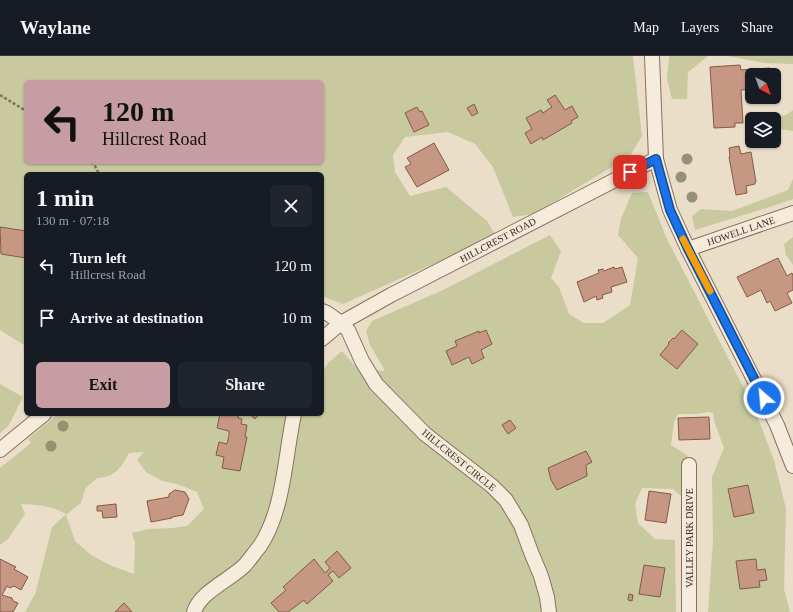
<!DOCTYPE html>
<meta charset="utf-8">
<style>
body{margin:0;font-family:Georgia,serif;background:#20242c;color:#f1f3f6;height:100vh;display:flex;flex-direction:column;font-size:15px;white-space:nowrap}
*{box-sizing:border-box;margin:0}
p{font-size:13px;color:#9ea1a6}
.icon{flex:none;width:22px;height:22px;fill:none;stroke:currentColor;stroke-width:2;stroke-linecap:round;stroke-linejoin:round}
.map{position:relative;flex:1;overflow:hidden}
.panel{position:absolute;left:24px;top:116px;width:300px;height:244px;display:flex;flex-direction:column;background:#171b24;border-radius:6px;box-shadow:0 1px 3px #0004}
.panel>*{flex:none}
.guide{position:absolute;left:24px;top:24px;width:300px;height:84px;border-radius:6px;box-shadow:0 1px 3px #0004;background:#c59da3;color:#111;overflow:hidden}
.needle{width:26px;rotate:139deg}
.buttons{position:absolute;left:745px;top:12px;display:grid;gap:8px}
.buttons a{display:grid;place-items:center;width:36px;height:36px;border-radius:6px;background:#171b24;box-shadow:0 1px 3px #0004;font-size:20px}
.pin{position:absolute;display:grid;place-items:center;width:34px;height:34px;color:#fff;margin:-17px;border-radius:8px;box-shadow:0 2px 6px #0006}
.me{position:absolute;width:44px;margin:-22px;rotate:333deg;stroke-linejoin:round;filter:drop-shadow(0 0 3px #0008)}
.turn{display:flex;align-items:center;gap:14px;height:84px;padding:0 12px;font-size:18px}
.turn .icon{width:52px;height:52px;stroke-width:2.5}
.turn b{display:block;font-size:28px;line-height:34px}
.round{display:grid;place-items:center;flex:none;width:42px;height:42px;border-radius:6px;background:#20242c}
.summary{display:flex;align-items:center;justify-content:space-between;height:68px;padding:0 12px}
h1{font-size:24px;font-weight:600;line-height:30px}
.primary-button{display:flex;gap:8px;margin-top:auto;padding:8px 12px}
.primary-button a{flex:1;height:46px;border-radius:6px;background:#c59da3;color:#111;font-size:16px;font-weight:600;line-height:46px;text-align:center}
.primary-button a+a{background:#20242c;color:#f1f3f6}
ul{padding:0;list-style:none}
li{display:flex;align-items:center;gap:12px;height:52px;padding:0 12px}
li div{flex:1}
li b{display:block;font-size:15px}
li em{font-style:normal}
header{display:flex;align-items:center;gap:24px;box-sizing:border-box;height:56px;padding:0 20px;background:#171b24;border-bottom:1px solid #363941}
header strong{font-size:19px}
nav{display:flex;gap:22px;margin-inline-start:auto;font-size:14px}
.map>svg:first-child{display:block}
.green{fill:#c8c99e;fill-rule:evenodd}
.building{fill:#c69883;stroke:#845947}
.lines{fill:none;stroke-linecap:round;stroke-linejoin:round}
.minor-casing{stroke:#86705f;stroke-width:16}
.path{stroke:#86705f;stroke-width:2.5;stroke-dasharray:3 2;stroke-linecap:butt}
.minor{stroke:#f6ecdc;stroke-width:14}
.tree{fill:#949272}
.route-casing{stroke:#114b97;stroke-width:10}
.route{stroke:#1a73e8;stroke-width:7}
.slow{stroke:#f59e0b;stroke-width:7}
.labels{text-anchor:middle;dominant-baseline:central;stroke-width:4;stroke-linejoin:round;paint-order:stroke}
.street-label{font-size:10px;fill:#382a22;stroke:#f3e9d8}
</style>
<header>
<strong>Waylane</strong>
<nav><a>Map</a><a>Layers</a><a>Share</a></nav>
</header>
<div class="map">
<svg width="793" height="556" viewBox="0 0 793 556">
<rect width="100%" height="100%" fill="#ebdec9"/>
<g class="green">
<path d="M0,0H633L642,80L630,100L534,158L513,161L493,111L475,88L448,76L405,81L393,99L395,116L410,140L446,131L487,165L496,180L343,248L322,240V118H26V295L24,289L0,274ZM26,26H322V106H26Z"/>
<path d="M669,0H708L688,16L687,43H672L667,23Z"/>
<path d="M728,0H793V8L764,7Z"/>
<path d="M793,54V75L774,72V63H766L786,59Z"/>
<path d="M793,123V143L770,151L695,174L692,160L701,153L732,155L788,134Z"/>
<path d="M648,136L666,181L755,354L774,404L786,453L784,533L790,556H708L713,484L712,421L724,392L715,368L713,357L709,356L696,358H678L674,366L671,389L688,400L681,410V440L673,433L642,432L635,448L638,467L655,483L675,484L676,556H25L35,538L52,471L66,458C49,449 39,449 21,448L25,458L8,483L0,489V412L31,387L28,383L58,358H322V317L328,307L342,295L358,313L385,315L370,289L366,275L372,265L443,234L550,179L561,195L551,222L559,231L569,258L584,267H603L630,249L638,202L618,179L621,163L632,137ZM144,396L137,404L146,416L162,425L177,428L197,436L204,453L187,470L172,472L148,473L132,477L135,487L134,518L112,510L91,499L75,485L66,459L81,447L85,433L97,422C114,422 122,411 129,397Z"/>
<path d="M793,181V209L786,199L784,188Z"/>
<path d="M0,328L23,341L9,369L0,377Z"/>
</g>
<g class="building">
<path d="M740,9L741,14L770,12V19H752V33L741,34L743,67H735V71L714,72L710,11Z"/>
<path d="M555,39L565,54L572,50L578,61L571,65L572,67L543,84L542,81L531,88L525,77L532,73L526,62L541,54L543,57L552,51L547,44Z"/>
<path d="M474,48L478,57L472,60L467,52Z"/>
<path d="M417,51L420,56L422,55L429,69L414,76L405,57Z"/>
<path d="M434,87L449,114L417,131L405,111L411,108L407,102Z"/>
<path d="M739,90L741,98L751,96L756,126H755V128L746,130L747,137L736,139L729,101H730L729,92Z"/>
<path d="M0,171L26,175V202L1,198Z"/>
<path d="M778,202L787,220L792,217L793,220V234L787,237L792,247L775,255L770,245L767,247L761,234L747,241L737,221Z"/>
<path d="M614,211L615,213L622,211L627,226L611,231L612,236L602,239L603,242L597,244L596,240L584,246L577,226L599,217L598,214L603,213L604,215Z"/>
<path d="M486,274L492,288L481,294L484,302L472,308L469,301L452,309L446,295L457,290L455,285L479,275V277Z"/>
<path d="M682,274L698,288L677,313L660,299L669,288L668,287L673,282L674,283Z"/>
<path d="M220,358H239L238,362L242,363L241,368L247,369L245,381H247L240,415L222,412L224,401L216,399L219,386L227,388L229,380V375L217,372Z"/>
<path d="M249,358H259L255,363Z"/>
<path d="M709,361L710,383L679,384L678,362Z"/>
<path d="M510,364L516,372L508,378L502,369Z"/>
<path d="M586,395L592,406L586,409L587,420L557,434L551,424L548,412Z"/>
<path d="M748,429L754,457L734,461L728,433Z"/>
<path d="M175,434L185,436L189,443L183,459L172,461V462L151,466L147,445L169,441V438Z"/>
<path d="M649,435L671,438L666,467L645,464Z"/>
<path d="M116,448L117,461L103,462L102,455H97V450Z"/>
<path d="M337,495L351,512L339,522L333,515L328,519L333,525L307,548L304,544L288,556H279L271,547L286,534L283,531L314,503L325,517L330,512L325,506Z"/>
<path d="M0,503L16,511L14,513L28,521L21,534L14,530L10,532L7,530L2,539L12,542L13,545L18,547L13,556H0Z"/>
<path d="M756,503L757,514L765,513L767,524L759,525L760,531L740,533L736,505Z"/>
<path d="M644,509L665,512L660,541L639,538Z"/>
<path d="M629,538L633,539L632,545L628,544Z"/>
<path d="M124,547L132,556H115Z"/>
</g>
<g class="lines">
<defs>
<g id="minor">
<path d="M652,0L656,103L670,154L688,193L777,369L793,410"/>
<path d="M688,193L793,157"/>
<path d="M322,255L327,257L341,267L322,283"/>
<path d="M0,394L44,358"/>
<path d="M689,409V556"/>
<path d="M194,556C200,536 230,524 245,509C250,503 255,496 260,490C284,454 285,400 294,358"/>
<path d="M549,556L547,541L541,520L531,496L521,469L506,444L492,430L425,378L376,328L362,305L348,274L341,267L391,239L656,103"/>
</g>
</defs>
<use href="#minor" class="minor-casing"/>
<g class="path">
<path d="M0,39L26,55"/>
<path d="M91,106L95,110L99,118"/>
</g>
<use href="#minor" class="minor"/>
</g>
<g class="tree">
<circle cx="687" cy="103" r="5.5"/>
<circle cx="681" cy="121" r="5.5"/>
<circle cx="692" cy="141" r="5.5"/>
<circle cx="63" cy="370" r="5.5"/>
<circle cx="51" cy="390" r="5.5"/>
</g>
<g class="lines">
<defs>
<path id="route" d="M630,116L656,103L670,154L688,193L764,342"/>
</defs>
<use href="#route" class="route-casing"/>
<use href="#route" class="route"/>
<path class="slow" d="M683,183L710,235"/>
</g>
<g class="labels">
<g class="street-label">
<text transform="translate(741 175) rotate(-19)">HOWELL LANE</text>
<text transform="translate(498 184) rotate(-28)">HILLCREST ROAD</text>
<text transform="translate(459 404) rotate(39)">HILLCREST CIRCLE</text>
<text transform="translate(689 482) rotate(-90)">VALLEY PARK DRIVE</text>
</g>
</g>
</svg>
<div class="buttons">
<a><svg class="needle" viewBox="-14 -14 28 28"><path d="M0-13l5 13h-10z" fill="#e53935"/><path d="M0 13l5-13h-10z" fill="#9ea1a6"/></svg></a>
<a><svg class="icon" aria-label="layers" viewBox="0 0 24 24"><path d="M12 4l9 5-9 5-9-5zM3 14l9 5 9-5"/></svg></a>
</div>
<div class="pin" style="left:630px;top:116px;background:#d93025"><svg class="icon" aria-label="arrive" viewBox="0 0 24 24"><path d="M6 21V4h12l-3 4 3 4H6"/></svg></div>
<svg class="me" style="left:764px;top:342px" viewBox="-20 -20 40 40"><circle r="17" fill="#1a73e8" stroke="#fff" stroke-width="3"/><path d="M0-11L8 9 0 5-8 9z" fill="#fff"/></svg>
<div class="guide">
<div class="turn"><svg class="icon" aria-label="left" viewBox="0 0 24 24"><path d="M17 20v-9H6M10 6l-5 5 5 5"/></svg><div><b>120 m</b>Hillcrest Road</div></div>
</div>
<section class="panel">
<div class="summary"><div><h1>1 min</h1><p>130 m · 07:18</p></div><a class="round"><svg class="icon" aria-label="close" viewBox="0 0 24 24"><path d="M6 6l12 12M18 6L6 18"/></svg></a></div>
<ul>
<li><svg class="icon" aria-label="left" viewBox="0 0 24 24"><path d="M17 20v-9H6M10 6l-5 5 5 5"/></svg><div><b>Turn left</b><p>Hillcrest Road</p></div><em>120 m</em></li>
<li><svg class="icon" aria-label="arrive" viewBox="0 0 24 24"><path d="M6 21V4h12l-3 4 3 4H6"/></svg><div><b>Arrive at destination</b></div><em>10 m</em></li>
</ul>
<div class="primary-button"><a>Exit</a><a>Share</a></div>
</section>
</div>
